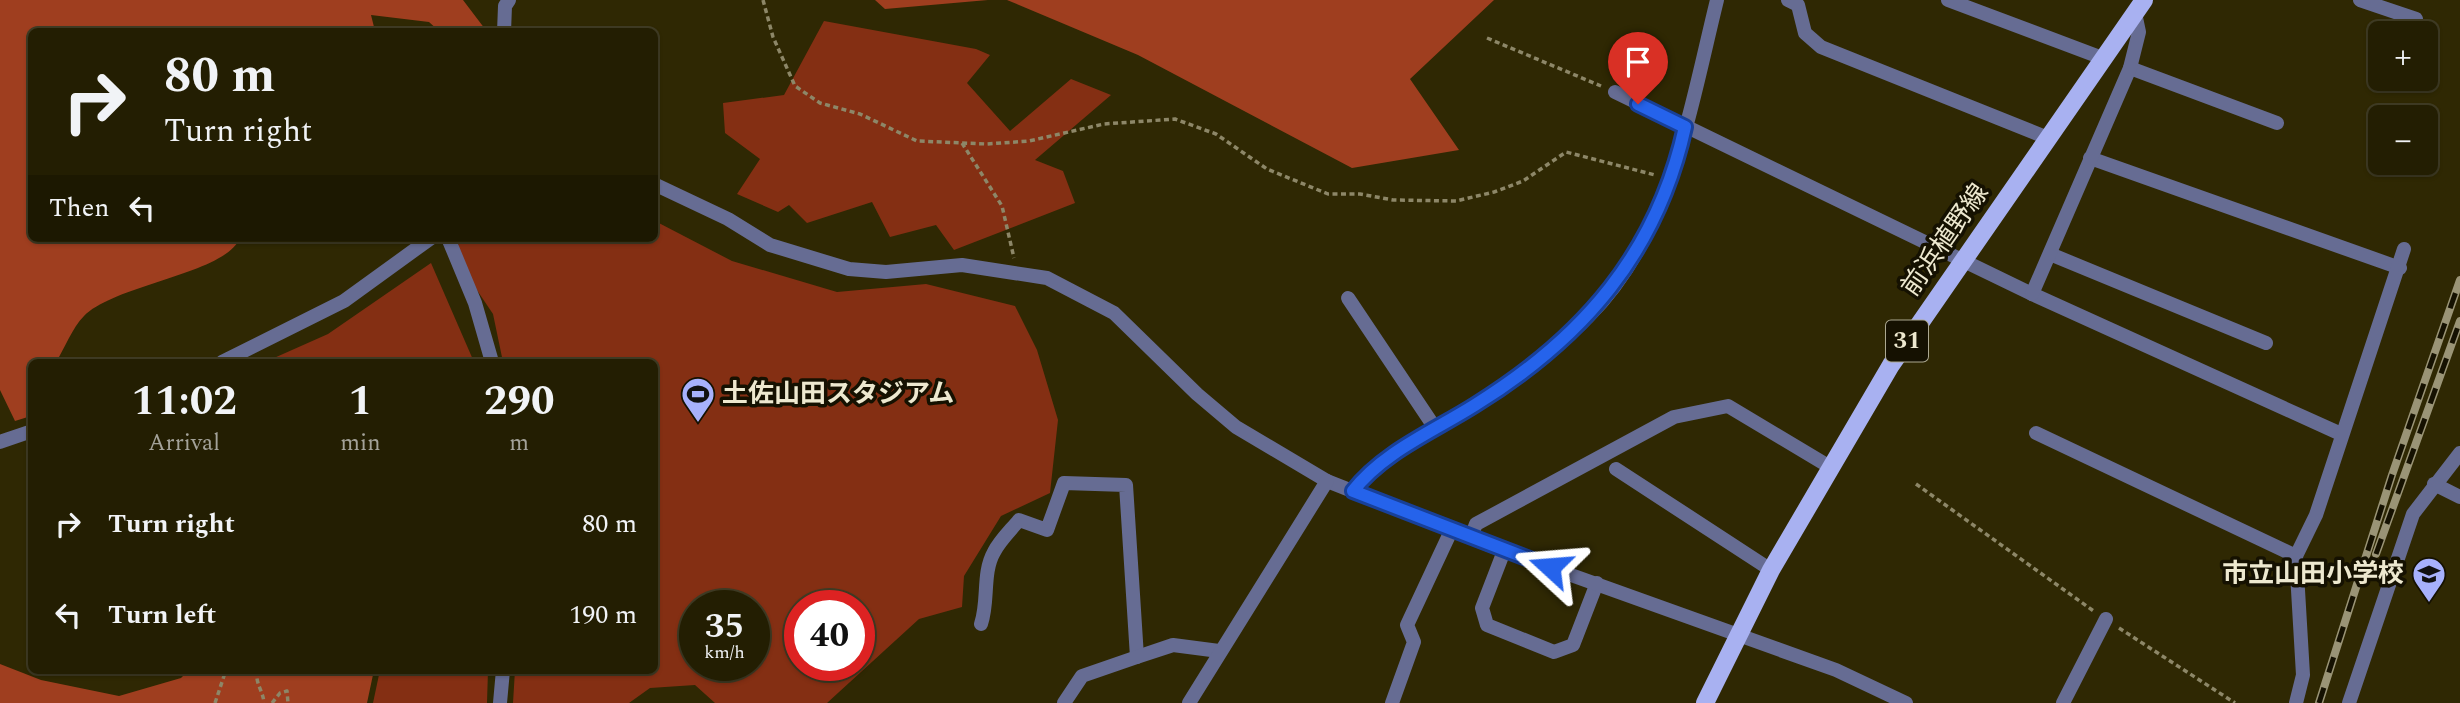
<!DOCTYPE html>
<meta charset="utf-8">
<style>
body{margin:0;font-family:Spectral,"Noto Sans JP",serif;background:#2b270c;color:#f1f3f6;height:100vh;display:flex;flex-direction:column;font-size:26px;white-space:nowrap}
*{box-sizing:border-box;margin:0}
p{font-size:23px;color:#a3a299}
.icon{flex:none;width:38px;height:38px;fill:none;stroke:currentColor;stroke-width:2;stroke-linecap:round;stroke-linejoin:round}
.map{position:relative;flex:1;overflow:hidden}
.sheet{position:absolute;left:28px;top:359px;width:630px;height:315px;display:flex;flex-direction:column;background:#231e02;border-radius:10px;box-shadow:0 2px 5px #0004,0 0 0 2px #403c24}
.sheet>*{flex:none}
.top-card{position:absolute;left:28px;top:28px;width:630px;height:214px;border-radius:10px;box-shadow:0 2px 5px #0004,0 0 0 2px #403c24;background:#231e02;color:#f1f3f6;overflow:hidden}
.controls{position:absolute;left:2368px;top:21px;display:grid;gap:14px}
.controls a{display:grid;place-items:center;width:70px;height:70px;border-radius:10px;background:#231e02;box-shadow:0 2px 5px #0004,0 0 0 2px #403c24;font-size:35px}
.speed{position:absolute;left:679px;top:590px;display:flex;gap:14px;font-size:35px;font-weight:700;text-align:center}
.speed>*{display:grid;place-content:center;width:91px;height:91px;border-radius:50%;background:#231e02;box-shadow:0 2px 5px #0004,0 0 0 2px #403c24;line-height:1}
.speed small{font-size:18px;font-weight:400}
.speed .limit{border:10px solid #d22;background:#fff;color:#111}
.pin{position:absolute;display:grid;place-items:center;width:60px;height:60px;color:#fff;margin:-72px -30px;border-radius:50% 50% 50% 0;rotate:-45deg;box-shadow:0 0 7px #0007}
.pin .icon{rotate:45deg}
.me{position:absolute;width:77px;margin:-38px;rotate:289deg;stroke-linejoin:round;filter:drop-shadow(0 0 5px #0008)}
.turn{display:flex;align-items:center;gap:24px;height:147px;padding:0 21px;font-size:32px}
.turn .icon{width:91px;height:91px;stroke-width:2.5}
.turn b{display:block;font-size:49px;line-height:60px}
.then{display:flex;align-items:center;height:66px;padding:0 21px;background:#0003;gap:14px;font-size:26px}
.eta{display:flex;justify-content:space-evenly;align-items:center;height:119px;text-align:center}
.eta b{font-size:42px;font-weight:700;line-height:49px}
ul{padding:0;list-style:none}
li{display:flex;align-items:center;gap:21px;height:91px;padding:0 21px}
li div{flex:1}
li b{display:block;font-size:26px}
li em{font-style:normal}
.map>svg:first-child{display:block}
.green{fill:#842f13;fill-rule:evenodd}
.forest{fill:#9f3e1f}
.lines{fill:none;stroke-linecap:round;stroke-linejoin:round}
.path{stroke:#8d8768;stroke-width:3.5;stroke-dasharray:5 3.5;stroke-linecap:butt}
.minor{stroke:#666c93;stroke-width:14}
.tertiary{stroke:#666c93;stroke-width:14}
.primary{stroke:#a8b1f1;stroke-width:18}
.rail-casing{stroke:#9a9476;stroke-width:8}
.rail{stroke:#151101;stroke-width:5;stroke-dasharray:16;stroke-linecap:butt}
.route-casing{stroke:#184099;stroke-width:18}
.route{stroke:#2563eb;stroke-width:12}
.labels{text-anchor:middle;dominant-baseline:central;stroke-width:7;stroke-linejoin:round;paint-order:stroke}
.shield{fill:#151101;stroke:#aca891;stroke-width:2}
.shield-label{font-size:24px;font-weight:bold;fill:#ede8cf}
.street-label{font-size:26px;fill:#ede8cf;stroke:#151101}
.poi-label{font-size:26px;font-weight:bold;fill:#ede8cf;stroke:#151101;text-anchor:start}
</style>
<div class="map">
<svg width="2460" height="703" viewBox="0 0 2460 703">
<rect width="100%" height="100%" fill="#2f2803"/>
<g class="green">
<path d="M824,21L976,49L990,55L967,83L1010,131L1071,79L1111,95L1035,160L1063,171L1075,203L954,250L936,225L890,237L872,202L807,223L789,205L778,212L737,194L760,159L725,133L723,103L784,95Z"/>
<path d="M655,221L732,261L837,292L926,284L1015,306L1037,350L1058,420L1050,493L1001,516L964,576L962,607L919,619L827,703H715L695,685L650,688L629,703H513L515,670H654V362H503L493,314L450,250L468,238H654ZM695,606H754V665H695ZM800,606H859V665H800Z"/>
<path d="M431,263L474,362H265L328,334Z"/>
<path d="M380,670H488L487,703H373Z"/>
</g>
<g class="forest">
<path d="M0,0H463L485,29L439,31L429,22L371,15L375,31L32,32V238H240C225,274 116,284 84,316C72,328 65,348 56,362H32L31,416L15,421L0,390Z"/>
<path d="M875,0H988L885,9Z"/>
<path d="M1007,0H1494L1410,79L1459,150L1352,168L1138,55Z"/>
<path d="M0,664L41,680L119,696L181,678L189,670H374L367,703H0Z"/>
</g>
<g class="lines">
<g class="path">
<path d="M763,0L773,37L795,86L820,103L860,114L917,141L987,144L1029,141L1104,124L1175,119L1216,134L1267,169L1328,194H1360L1393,200L1456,201L1494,192L1523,181L1566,152L1655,175"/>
<path d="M1487,38L1601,86"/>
<path d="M962,143L1002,206L1014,258"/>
<path d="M1916,484L2095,612"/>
<path d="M2119,628L2235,703"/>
<path d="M257,670C255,684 263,690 264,703"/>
<path d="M215,703L226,670"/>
<path d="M272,703L280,693L287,691L288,703"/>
</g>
<g class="minor">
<path d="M1788,0L1798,5L1805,33L1821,47L2048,138"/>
<path d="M1948,0L2105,59"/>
<path d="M2360,0L2416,19"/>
<path d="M504,32L505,6L509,0"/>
<path d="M2130,68L2277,123"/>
<path d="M1615,92L2032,294L2341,434"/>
<path d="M2090,158L2400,268"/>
<path d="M448,238L475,303L492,362"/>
<path d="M2050,254L2266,343"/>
<path d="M2032,294L2130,68L2139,32L2135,13"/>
<path d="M1348,298L1435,428"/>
<path d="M2036,433L2296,556"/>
<path d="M1616,469L1771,570"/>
<path d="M2434,484L2460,497"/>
<path d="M1353,491C1388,445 1450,423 1497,390C1528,367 1561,345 1588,317C1671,234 1690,109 1717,0"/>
<path d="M1471,537L1476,524L1674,417L1728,406L1830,467"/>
<path d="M1504,551L1482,608L1487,625L1554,652L1573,645L1597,583"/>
<path d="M981,624C989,601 982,573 994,552C1000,540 1011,530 1019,520L1047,530L1064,483L1126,485L1137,657"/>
<path d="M500,703L503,670"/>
<path d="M1064,703L1082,676L1137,657L1173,645L1219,651"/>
<path d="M1392,703L1414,642L1407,625L1451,531"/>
<path d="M2063,703L2106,619"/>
<path d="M2296,703L2303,675L2296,556L2316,515L2404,249"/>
<path d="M2349,703L2413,514L2460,453"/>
</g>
<g class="tertiary">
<path d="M654,184L728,219L770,245L849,269L886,272L962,265L1047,278L1114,313L1197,394L1236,427L1327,481L1504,551L1836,670L1906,703"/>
<path d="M222,362L344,301L431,238"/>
<path d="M0,442L32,431"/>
<path d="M1189,703L1327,481"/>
</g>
<path class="primary" d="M1705,703L1771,570L1891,365L2144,0"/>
<defs>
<g id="rail">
<path d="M2376,554L2460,321"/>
<path d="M2319,703L2392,475L2460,280"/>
</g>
</defs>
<use href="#rail" class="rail-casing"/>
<use href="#rail" class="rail"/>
</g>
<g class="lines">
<defs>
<path id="route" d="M1550,567L1353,491C1383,452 1434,431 1475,405C1583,338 1657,253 1685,127L1638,104"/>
</defs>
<use href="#route" class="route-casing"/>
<use href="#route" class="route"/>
</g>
<defs>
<symbol id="stadium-pin" viewBox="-11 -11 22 30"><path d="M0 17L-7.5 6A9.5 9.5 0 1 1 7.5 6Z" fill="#a7b1fc" stroke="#151101"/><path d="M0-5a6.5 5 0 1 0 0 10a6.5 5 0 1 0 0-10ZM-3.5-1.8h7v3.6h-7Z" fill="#111"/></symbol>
<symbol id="school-pin" viewBox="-11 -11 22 30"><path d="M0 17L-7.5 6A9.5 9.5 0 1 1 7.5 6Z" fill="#a7b1fc" stroke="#151101"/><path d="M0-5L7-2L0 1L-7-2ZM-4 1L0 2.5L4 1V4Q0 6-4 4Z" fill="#111"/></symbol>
</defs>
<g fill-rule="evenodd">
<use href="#stadium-pin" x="679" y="375" width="38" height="52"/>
<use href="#school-pin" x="2410" y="555" width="38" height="52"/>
</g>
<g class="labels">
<rect class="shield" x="1886" y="320.5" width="42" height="41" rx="5"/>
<g class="shield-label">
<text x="1907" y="341">31</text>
</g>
<g class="street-label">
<text transform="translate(1945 240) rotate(-55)">前浜植野線</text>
</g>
<g class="poi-label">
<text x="722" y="394">土佐山田スタジアム</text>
<text x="2404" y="574" text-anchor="end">市立山田小学校</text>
</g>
</g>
</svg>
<div class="controls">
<a>+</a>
<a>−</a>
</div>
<div class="speed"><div>35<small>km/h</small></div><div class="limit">40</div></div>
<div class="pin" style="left:1638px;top:104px;background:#d93025"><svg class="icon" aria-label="arrive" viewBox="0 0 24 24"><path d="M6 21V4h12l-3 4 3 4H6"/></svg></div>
<svg class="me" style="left:1550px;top:567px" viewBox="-20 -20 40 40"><path d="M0-17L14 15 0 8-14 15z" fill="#2563eb" stroke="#fff" stroke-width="4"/></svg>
<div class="top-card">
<div class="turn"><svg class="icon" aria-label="right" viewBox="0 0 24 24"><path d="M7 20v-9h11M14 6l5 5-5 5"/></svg><div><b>80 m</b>Turn right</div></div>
<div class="then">Then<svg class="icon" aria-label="left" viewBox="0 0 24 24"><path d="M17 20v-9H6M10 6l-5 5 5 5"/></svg></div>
</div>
<section class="sheet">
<div class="eta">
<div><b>11:02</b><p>Arrival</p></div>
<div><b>1</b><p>min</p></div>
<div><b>290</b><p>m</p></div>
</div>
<ul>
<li><svg class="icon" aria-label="right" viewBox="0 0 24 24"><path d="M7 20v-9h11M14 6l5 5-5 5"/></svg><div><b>Turn right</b></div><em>80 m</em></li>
<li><svg class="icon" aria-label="left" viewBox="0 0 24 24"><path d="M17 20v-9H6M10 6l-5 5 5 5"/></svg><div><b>Turn left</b></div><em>190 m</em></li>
</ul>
</section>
</div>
